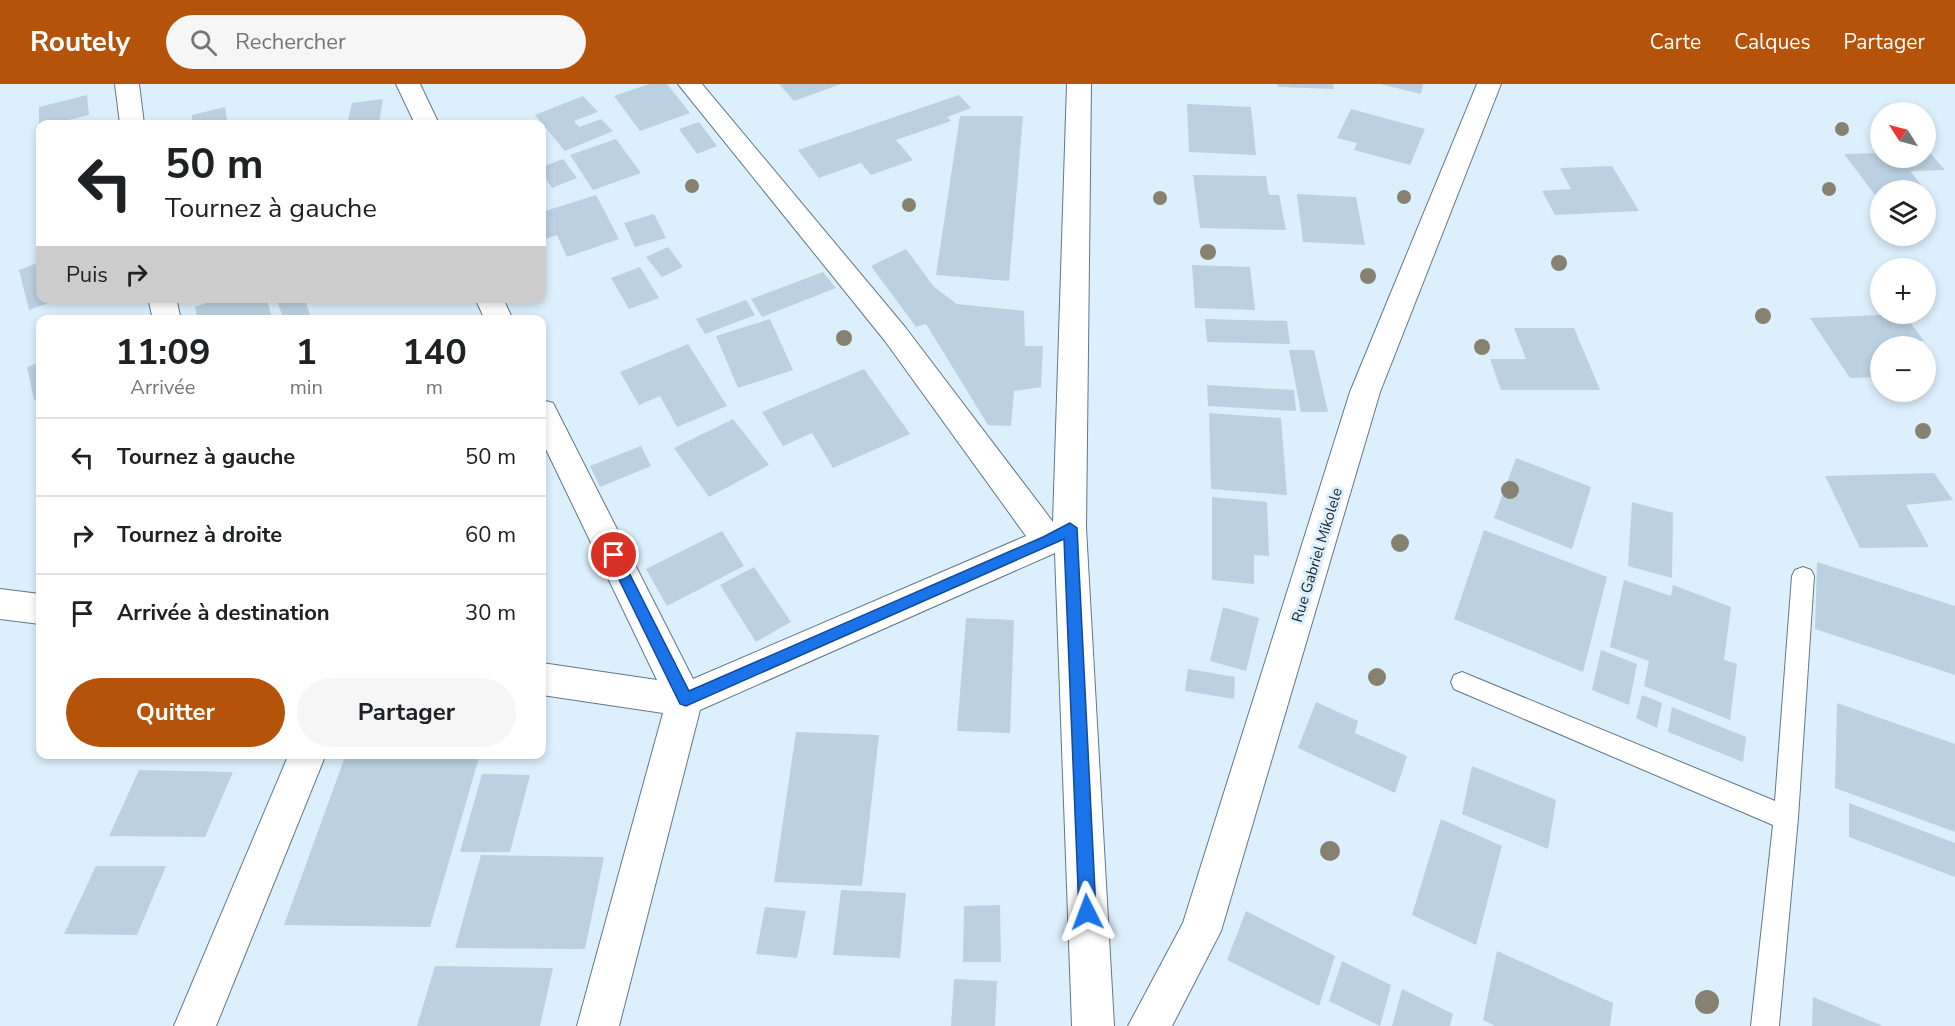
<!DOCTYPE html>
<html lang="fr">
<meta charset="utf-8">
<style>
body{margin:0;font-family:"Nunito Sans",sans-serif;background:#f6f6f6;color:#202124;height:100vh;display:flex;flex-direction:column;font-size:22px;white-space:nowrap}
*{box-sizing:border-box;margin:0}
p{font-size:20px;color:#757577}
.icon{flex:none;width:33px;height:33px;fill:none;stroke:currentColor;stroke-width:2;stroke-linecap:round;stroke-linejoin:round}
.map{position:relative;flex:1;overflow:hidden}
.side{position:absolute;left:36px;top:231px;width:510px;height:444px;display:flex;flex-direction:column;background:#fff;border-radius:12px;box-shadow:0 3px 9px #0003}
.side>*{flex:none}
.banner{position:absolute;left:36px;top:36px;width:510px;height:183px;border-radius:12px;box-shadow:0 3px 9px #0003;background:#fff;color:#202124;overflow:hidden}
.needle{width:39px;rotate:306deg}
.fabs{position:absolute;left:1870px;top:18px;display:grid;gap:12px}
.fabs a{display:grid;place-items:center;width:66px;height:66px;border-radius:50%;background:#fff;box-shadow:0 3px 9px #0003;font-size:30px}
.pin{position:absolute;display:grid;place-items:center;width:51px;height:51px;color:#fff;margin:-26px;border:3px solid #fff;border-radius:50%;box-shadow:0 2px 6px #0007}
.me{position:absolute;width:66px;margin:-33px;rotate:357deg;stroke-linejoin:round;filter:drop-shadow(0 0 4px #0008)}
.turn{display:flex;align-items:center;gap:21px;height:126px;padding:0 30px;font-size:27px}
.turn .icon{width:78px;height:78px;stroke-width:2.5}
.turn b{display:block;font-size:42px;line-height:51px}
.then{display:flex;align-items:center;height:57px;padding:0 30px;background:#0003;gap:12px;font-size:22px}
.eta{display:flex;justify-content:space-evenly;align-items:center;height:102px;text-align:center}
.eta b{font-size:36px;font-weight:700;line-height:42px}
.primary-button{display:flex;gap:12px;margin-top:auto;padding:12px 30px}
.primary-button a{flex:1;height:69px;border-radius:36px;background:#b45309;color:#fff;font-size:24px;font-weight:700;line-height:69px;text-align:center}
.primary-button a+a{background:#f6f6f6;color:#202124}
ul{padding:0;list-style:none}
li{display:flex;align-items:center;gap:18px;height:78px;padding:0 30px;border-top:2px solid #e0e0e0}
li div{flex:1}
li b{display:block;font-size:22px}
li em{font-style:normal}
header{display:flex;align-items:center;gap:36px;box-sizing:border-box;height:84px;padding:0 30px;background:#b45309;color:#fff}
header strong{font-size:28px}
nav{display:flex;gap:33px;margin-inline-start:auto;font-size:21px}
.search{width:420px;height:54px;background:#f6f6f6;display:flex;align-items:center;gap:15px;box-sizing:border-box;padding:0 21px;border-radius:33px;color:#757577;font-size:22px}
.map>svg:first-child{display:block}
.building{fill:#bbd1e1}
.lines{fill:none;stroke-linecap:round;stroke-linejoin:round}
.service-casing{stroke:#627785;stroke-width:2}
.minor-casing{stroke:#627785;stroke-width:2}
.service{fill:#fff;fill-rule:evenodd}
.minor{fill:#fff;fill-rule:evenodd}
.tree{fill:#868171}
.route{fill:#1a73e8;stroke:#114b97;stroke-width:1.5}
.labels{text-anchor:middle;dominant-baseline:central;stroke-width:6;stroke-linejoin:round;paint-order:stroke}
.street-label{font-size:15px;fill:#192227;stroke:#dceffc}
</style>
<header>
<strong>Routely</strong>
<div class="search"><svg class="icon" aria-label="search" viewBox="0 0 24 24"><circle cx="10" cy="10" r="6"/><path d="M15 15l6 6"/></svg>Rechercher</div>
<nav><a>Carte</a><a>Calques</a><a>Partager</a></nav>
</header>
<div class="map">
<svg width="1955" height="942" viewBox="0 0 1955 942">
<rect width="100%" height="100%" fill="#dceffc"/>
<g class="building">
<path d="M649,0H667L690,29L640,47L614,12Z"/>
<path d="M779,0H841L794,17Z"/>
<path d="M1277,0H1333L1334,5L1278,3Z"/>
<path d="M1380,0H1423L1421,10Z"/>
<path d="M87,11L89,31L52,40H39V23Z"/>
<path d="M959,11L971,24L947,33L951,37L896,56L913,76L871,91L861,79L819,94L798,66Z"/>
<path d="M583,12L598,28L574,37L579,43L601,35L613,47L565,67L535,31Z"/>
<path d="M383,15L379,40H347L352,19Z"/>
<path d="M1187,20L1251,23L1256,71L1189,68Z"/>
<path d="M225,23L227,36L207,40H192V31Z"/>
<path d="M1351,25L1425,45L1410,81L1354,66L1357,59L1337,54Z"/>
<path d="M960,32H1023L1009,197L936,191Z"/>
<path d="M699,38L717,62L697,70L679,45Z"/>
<path d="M616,55L641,89L593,106L570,71Z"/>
<path d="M1926,68H1929L1945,86L1910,87L1925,106H1881V115H1878L1844,70L1881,69V74H1926Z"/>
<path d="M563,75L577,94L552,104L542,88V83Z"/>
<path d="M1612,82L1639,127L1555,131L1542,107L1571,105L1560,84Z"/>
<path d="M1193,91L1266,92L1269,111H1279L1286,146L1200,144Z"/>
<path d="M1297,110L1356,113L1365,161L1303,158Z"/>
<path d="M596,111L619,155L567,173L557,151L542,156V128Z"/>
<path d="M654,130L666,154L635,163L624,139Z"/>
<path d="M668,163L683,183L662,193L646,173Z"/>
<path d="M906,165L934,203L957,220L1024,227L1025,262H1043L1041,303L1014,307L1011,342L988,341L926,240L916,243L871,182Z"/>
<path d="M40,178V214L59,215L29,226L19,186Z"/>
<path d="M1192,181L1250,183L1255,226L1195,224Z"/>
<path d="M640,183L659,214L629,225L611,194Z"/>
<path d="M823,188L836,204L762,233L751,215Z"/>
<path d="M220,214H266L273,236H198L195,223Z"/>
<path d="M276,214H304L312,236H284Z"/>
<path d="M746,216L755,231L705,250L696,235Z"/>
<path d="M1904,230L1924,257L1892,258L1895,262H1881V293L1850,294L1810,234Z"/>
<path d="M770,235L793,286L738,304L716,252Z"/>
<path d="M1205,235L1287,237L1290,260L1207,258Z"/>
<path d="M1514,244H1574L1600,306H1501L1490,275H1526Z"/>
<path d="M688,260L727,322L677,343L660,312L639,321L620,288Z"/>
<path d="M1289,266H1314L1328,328H1301Z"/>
<path d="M40,278V314L34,316L27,283Z"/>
<path d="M864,285L910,350L833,384L812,349L783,362L762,328Z"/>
<path d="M1207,301L1294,306L1296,327L1208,322Z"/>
<path d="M1209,329L1281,334L1287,411L1211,405Z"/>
<path d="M733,335L769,381L709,413L674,364Z"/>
<path d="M641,362L651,382L600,403L590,382Z"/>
<path d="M1516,374L1591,403L1572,465L1494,434Z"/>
<path d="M1934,389L1953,416L1906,421L1929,463L1860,464L1825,392Z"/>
<path d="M1212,413L1267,418L1269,472L1254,471V500L1212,496Z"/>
<path d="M1632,418L1673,429L1672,494L1628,482Z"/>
<path d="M1484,446L1607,493L1583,588L1454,535Z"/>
<path d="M722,447L744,482L667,522L646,485Z"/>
<path d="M1817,478L1955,522V591L1815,545Z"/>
<path d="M754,483L791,538L756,558L720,501Z"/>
<path d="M1624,496L1671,512L1673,501L1731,523L1724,576L1737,580L1730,636L1644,602L1649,577L1610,563Z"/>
<path d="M1223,523L1259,534L1246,587L1210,577Z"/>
<path d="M966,534L1014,536L1010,649L957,647Z"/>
<path d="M1601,566L1637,580L1629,621L1592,606Z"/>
<path d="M1188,585L1235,593L1234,615L1185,607Z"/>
<path d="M1642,611L1662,619L1657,644L1636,634Z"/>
<path d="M1316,618L1358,637L1355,649L1407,672L1395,709L1298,664Z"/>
<path d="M1837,619L1955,660V748L1835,704Z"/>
<path d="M1672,623L1746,653L1743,678L1668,648Z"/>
<path d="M796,648L879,651L862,802L774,798Z"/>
<path d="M346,670H480L430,843L284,841Z"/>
<path d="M1472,682L1556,716L1548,765L1462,730Z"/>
<path d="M139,686L233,688L205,753L109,752Z"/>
<path d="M482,690L530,691L510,768H460Z"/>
<path d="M1849,719L1955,759V793L1849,753Z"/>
<path d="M1441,735L1502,762L1476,861L1412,831Z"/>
<path d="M481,771L604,773L585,865L455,864Z"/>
<path d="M96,782H166L137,851L64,850Z"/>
<path d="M841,806L906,809L900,874L833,871Z"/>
<path d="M1000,821L1001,878H963L964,822Z"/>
<path d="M765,823L806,827L797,874L756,870Z"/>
<path d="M1246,827L1335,872L1319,922L1227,876Z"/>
<path d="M1497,867L1613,919L1610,942H1495L1483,936Z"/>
<path d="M1342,877L1391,901L1380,942L1329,917Z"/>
<path d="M435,882L553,884L540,942H417Z"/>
<path d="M954,895L997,897L995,942H951Z"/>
<path d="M1402,905L1453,930L1450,942H1392Z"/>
<path d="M1813,913L1883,942H1812Z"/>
</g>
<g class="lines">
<defs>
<path id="service" d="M1803,483L1811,486L1814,492L1798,734L1779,942H1751L1773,741L1454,605L1451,598L1454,591L1462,588L1775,717L1792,492L1795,486Z"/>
<g id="minor">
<path d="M115,0H139L144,40H120Z"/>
<path d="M396,0H420L439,40H415Z"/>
<path d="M678,0H702L905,243L1053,438L1067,0H1091L1086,444L1114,942H1072L1055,469L700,626L619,942H577L663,629L542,611V579L657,596L542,357V316L553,319L693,595L1026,452L885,257Z"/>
<path d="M1477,0H1501L1380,308L1221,847L1172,942H1128L1183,839L1350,308Z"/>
<path d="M148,214H176L181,236H153Z"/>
<path d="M475,214H503L513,236H485Z"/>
<path d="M0,505L40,510V540L0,535Z"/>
<path d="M289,670H326L216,942H174Z"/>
</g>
</defs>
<use href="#service" class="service-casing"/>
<use href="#minor" class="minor-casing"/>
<use href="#service" class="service"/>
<use href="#minor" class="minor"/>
</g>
<g class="tree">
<circle cx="1842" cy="45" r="7"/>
<circle cx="692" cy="102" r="7"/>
<circle cx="1829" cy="105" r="7"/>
<circle cx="1404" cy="113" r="7"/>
<circle cx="1160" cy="114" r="7"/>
<circle cx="909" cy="121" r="7"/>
<circle cx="1208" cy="168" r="8"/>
<circle cx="1559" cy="179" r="8"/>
<circle cx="1368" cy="192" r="8"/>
<circle cx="1763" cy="232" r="8"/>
<circle cx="844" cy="254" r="8"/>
<circle cx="1482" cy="263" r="8"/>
<circle cx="1923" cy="347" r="8"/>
<circle cx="1510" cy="406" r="9"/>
<circle cx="1400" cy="459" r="9"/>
<circle cx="1377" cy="593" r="9"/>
<circle cx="1330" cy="767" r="10"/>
<circle cx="1707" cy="918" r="12"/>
</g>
<path class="route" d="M1070,439L1077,444L1096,828L1093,834L1087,836L1081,834L1079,828L1064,455L686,622L680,620L607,471L609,467H618L689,607L1043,453Z"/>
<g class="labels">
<g class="street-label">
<text transform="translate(1317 471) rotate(-73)">Rue Gabriel Mikolele</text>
</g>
</g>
</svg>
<div class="fabs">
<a><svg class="needle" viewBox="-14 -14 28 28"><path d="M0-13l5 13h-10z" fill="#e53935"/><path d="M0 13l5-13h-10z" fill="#757577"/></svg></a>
<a><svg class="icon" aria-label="layers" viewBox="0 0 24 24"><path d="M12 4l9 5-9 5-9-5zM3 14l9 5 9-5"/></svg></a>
<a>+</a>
<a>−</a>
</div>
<div class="pin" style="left:614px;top:471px;background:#d93025"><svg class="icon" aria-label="arrive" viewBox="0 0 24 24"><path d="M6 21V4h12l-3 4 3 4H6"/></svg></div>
<svg class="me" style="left:1087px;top:828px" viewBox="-20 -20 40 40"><path d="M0-17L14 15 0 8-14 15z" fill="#1a73e8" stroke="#fff" stroke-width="4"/></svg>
<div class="banner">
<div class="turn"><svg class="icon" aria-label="left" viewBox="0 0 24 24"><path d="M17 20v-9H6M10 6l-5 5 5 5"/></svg><div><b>50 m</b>Tournez à gauche</div></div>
<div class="then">Puis<svg class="icon" aria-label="right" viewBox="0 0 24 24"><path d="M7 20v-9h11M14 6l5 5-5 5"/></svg></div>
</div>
<section class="side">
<div class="eta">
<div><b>11:09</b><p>Arrivée</p></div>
<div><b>1</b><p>min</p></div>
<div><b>140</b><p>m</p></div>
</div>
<ul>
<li><svg class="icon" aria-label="left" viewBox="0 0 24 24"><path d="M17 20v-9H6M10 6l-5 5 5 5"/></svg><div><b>Tournez à gauche</b></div><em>50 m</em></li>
<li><svg class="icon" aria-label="right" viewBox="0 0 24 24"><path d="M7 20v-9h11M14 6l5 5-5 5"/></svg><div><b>Tournez à droite</b></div><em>60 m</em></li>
<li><svg class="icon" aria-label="arrive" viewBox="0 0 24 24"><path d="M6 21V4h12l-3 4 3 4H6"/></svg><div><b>Arrivée à destination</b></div><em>30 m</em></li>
</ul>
<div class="primary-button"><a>Quitter</a><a>Partager</a></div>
</section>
</div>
